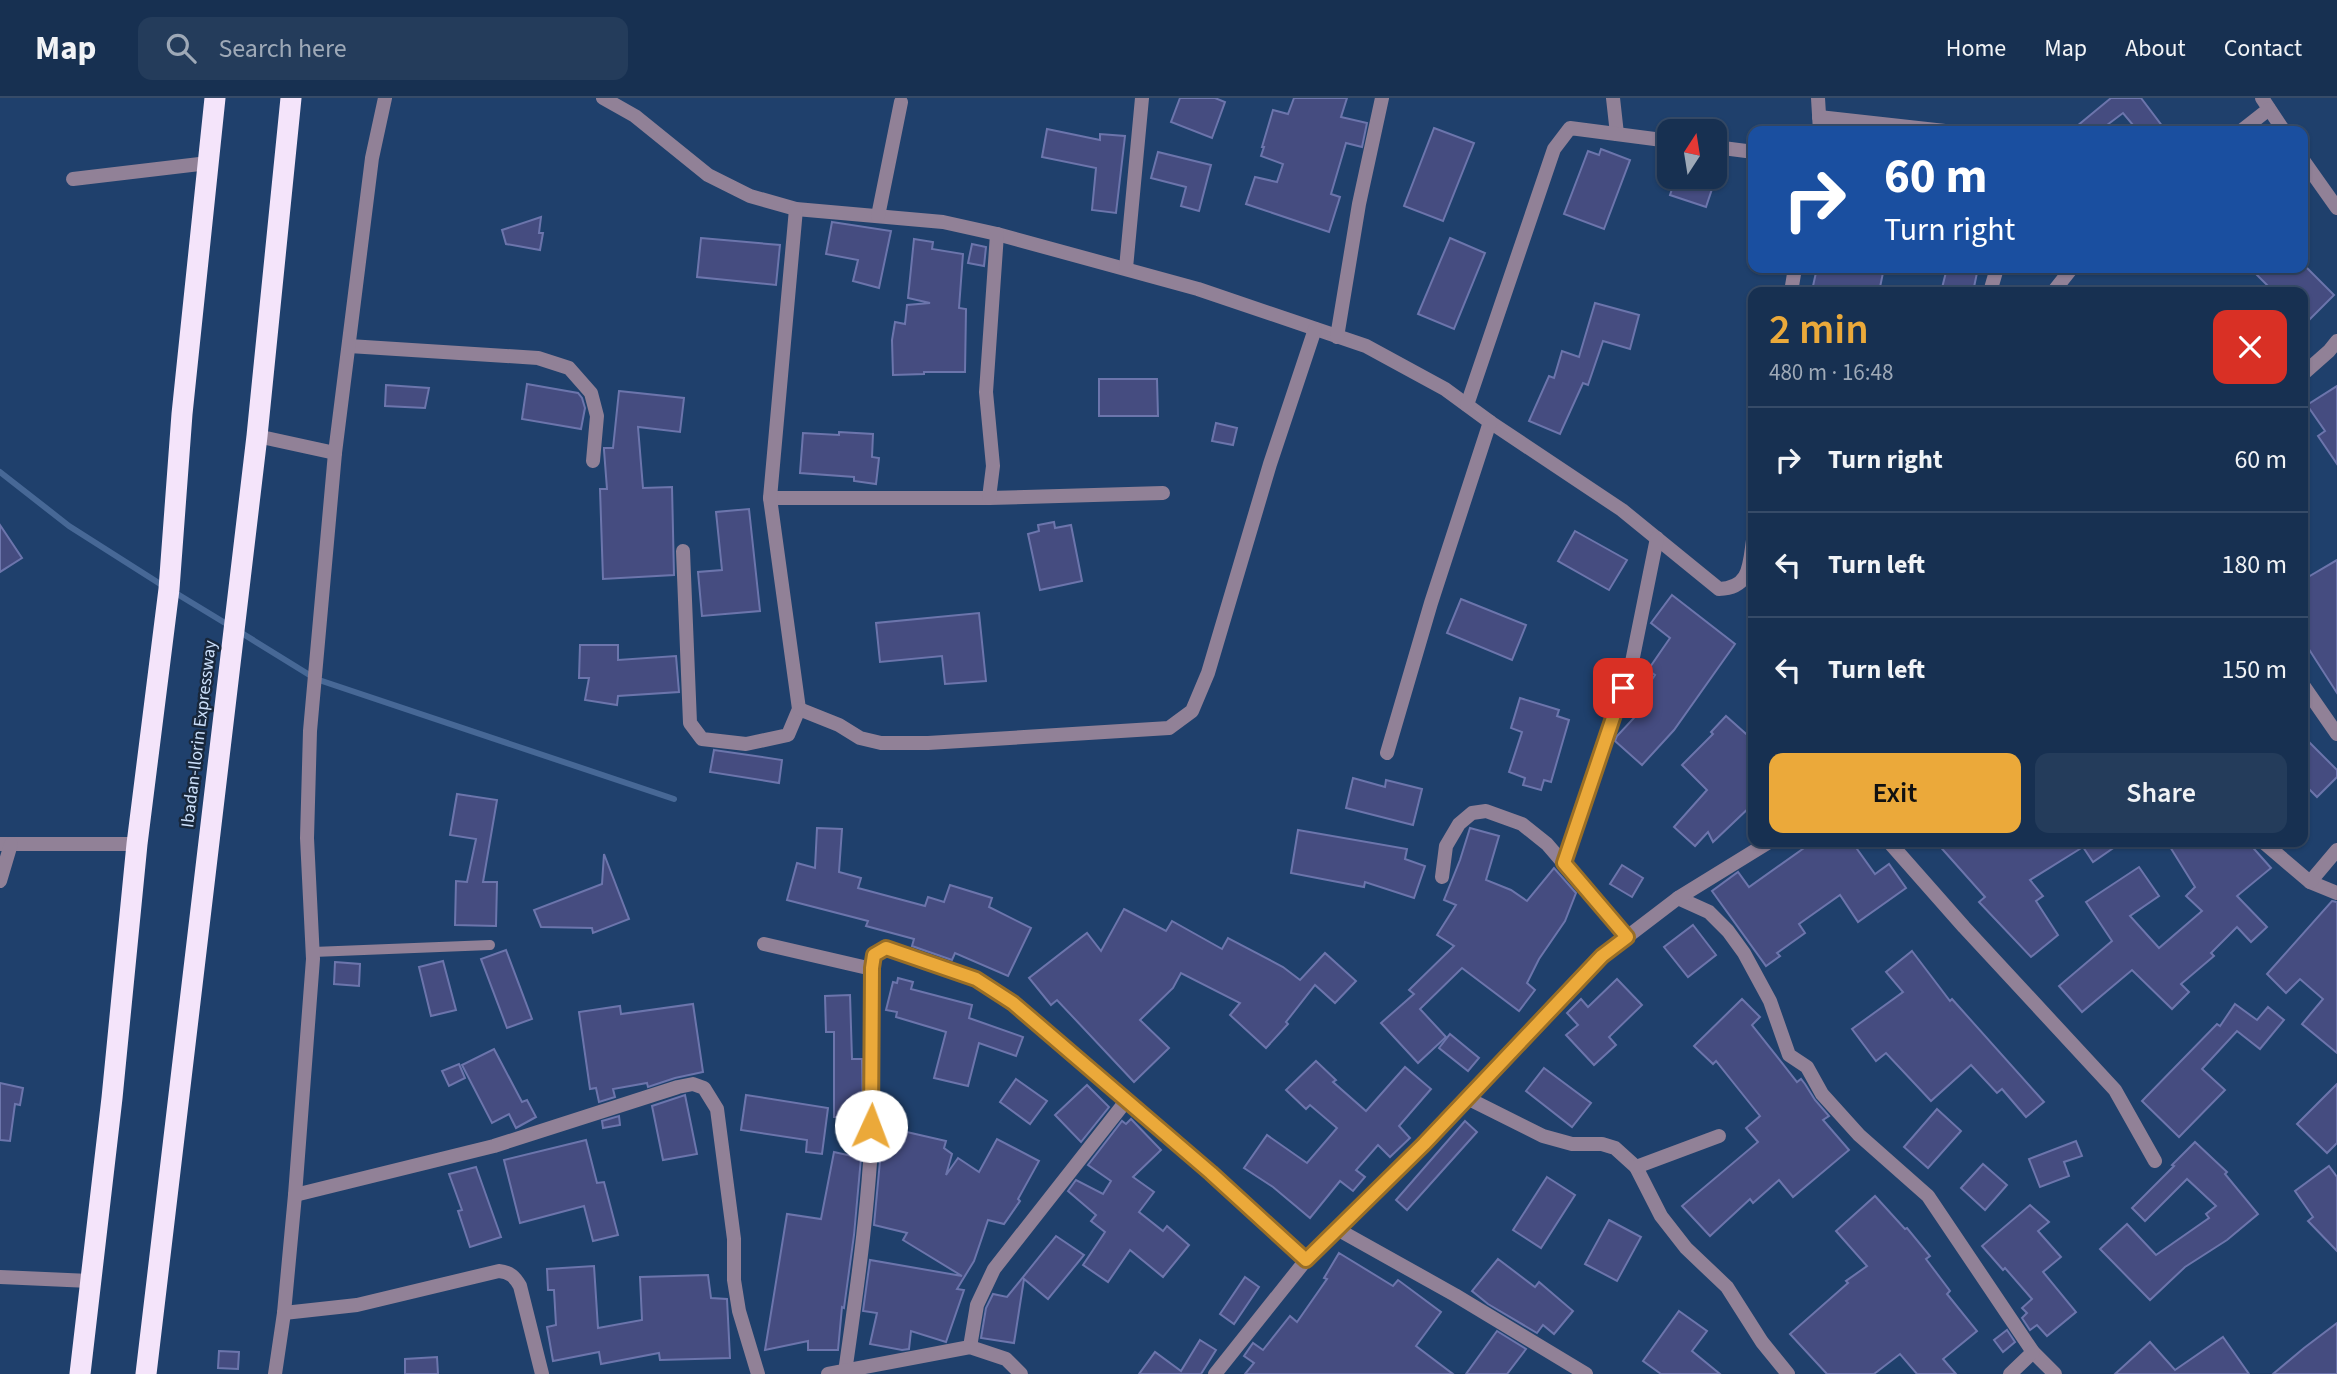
<!DOCTYPE html>
<meta charset="utf-8">
<style>
body{margin:0;font-family:"Source Sans 3",sans-serif;background:#243c5b;color:#f1f3f6;height:100vh;display:flex;flex-direction:column;font-size:26px;white-space:nowrap}
*{box-sizing:border-box;margin:0}
p{font-size:23px;color:#9ea9b7}
.icon{flex:none;width:38px;height:38px;fill:none;stroke:currentColor;stroke-width:2;stroke-linecap:round;stroke-linejoin:round}
.map{position:relative;flex:1;overflow:hidden}
.panel{position:absolute;left:1748px;top:189px;width:560px;height:560px;display:flex;flex-direction:column;background:#173051;border-radius:14px;box-shadow:0 2px 5px #0004,0 0 0 2px #364b68}
.panel>*{flex:none}
.banner{position:absolute;left:1748px;top:28px;width:560px;height:147px;border-radius:14px;box-shadow:0 2px 5px #0004,0 0 0 2px #364b68;background:#1a4fa0;color:#fff;overflow:hidden}
.needle{width:46px;rotate:12deg}
.controls{position:absolute;left:1657px;top:21px;display:grid;gap:14px}
.controls a{display:grid;place-items:center;width:70px;height:70px;border-radius:14px;background:#173051;box-shadow:0 2px 5px #0004,0 0 0 2px #364b68;font-size:35px}
.pin{position:absolute;display:grid;place-items:center;width:60px;height:60px;color:#fff;margin:-30px;border-radius:14px;box-shadow:0 4px 10px #0006}
.me{position:absolute;width:77px;margin:-38px;rotate:2deg;stroke-linejoin:round;filter:drop-shadow(0 0 5px #0008)}
.turn{display:flex;align-items:center;gap:24px;height:147px;padding:0 21px;font-size:32px}
.turn .icon{width:91px;height:91px;stroke-width:2.5}
.turn b{display:block;font-size:49px;line-height:60px}
.round{display:grid;place-items:center;flex:none;width:74px;height:74px;border-radius:14px;background:#243c5b}
.summary{display:flex;align-items:center;justify-content:space-between;height:119px;padding:0 21px}
h1{font-size:42px;font-weight:600;line-height:52px;color:#eba93a}
.button{display:flex;gap:14px;margin-top:auto;padding:14px 21px}
.button a{flex:1;height:80px;border-radius:14px;background:#eba93a;color:#111;font-size:28px;font-weight:600;line-height:80px;text-align:center}
.button a+a{background:#243c5b;color:#f1f3f6}
ul{padding:0;list-style:none}
li{display:flex;align-items:center;gap:21px;height:105px;padding:0 21px;border-top:2px solid #364b68}
li div{flex:1}
li b{display:block;font-size:26px}
li em{font-style:normal}
header{display:flex;align-items:center;gap:42px;box-sizing:border-box;height:98px;padding:0 35px;background:#173051;border-bottom:2px solid #364b68}
header strong{font-size:33px}
nav{display:flex;gap:38px;margin-inline-start:auto;font-size:24px}
.search{width:490px;height:63px;background:#243c5b;display:flex;align-items:center;gap:18px;box-sizing:border-box;padding:0 24px;border-radius:14px;color:#9ea9b7;font-size:26px}
.map>svg:first-child{display:block}
.lines{fill:none;stroke-linecap:round;stroke-linejoin:round}
.stream{stroke:#476896;stroke-width:6}
.building{fill:#454c80;stroke:#6c75ac;stroke-width:2}
.service{stroke:#918197;stroke-width:10}
.minor{stroke:#918197;stroke-width:14}
.motorway{stroke:#f4e4fa;stroke-width:21}
.route-casing{stroke:#996e26;stroke-width:18}
.route{stroke:#eba93a;stroke-width:12}
.labels{text-anchor:middle;dominant-baseline:central;stroke-width:5;stroke-linejoin:round;paint-order:stroke}
.street-label{font-size:18px;fill:#cce0fb;stroke:#18273b}
</style>
<header>
<strong>Map</strong>
<div class="search"><svg class="icon" aria-label="search" viewBox="0 0 24 24"><circle cx="10" cy="10" r="6"/><path d="M15 15l6 6"/></svg>Search here</div>
<nav><a>Home</a><a>Map</a><a>About</a><a>Contact</a></nav>
</header>
<div class="map">
<svg width="2337" height="1276" viewBox="0 0 2337 1276">
<rect width="100%" height="100%" fill="#1f406c"/>
<g class="lines">
<g class="stream">
<path d="M0,374L69,428L165,489"/>
<path d="M174,494L230,528"/>
<path d="M240,534L316,581L674,701"/>
</g>
</g>
<g class="building">
<path d="M1180,0H1215L1225,4L1212,40L1171,24Z"/>
<path d="M1294,0H1347L1341,19L1367,25L1362,49L1346,45L1331,96L1340,99L1329,134L1246,106L1255,79L1277,84L1283,66L1261,58L1264,49H1262L1273,12L1288,16Z"/>
<path d="M2111,0H2141L2166,33H2138L2123,15L2099,33H2071Z"/>
<path d="M1434,30L1474,45L1443,123L1404,108Z"/>
<path d="M1047,31L1100,42V36L1125,38L1116,115L1092,112L1096,70L1042,59Z"/>
<path d="M1601,51L1630,62L1604,131L1564,116L1588,53L1599,57Z"/>
<path d="M1158,54L1211,67L1199,113L1181,108L1186,89L1151,80Z"/>
<path d="M1676,79H1716L1706,109L1670,97Z"/>
<path d="M541,119L539,135H543L540,152L506,146L502,132Z"/>
<path d="M832,124L891,133L879,190L853,183L858,162L826,156Z"/>
<path d="M701,140L780,147L776,187L697,179Z"/>
<path d="M1450,140L1485,155L1454,231L1418,216Z"/>
<path d="M914,141L933,144L932,151L963,156L959,210L966,211L965,274H924V276L893,277L892,242L895,224L905,226L907,207L930,205L908,200Z"/>
<path d="M972,146L986,149L984,168L968,165Z"/>
<path d="M1817,170H1884L1879,194H1841L1813,188Z"/>
<path d="M1947,170H1978L1973,194H1941Z"/>
<path d="M2250,170H2307L2334,197L2303,228V194H2274Z"/>
<path d="M1595,205L1639,217L1630,251L1603,243L1588,287L1583,285L1560,336L1529,323L1549,278L1554,280L1562,253L1579,259Z"/>
<path d="M1099,281H1157L1158,318H1099Z"/>
<path d="M527,286L578,295L582,300L585,310L581,331L522,321Z"/>
<path d="M386,287L429,290L425,310L385,308Z"/>
<path d="M2337,288V366L2318,338L2325,333L2307,307Z"/>
<path d="M619,293L684,300L680,334L638,329L643,390L672,389L674,477L603,481L600,391H607L604,352V350H613Z"/>
<path d="M1216,325L1237,330L1233,347L1212,343Z"/>
<path d="M839,334L873,336L872,359L879,360L876,386L854,383V379L800,375L803,335L839,337Z"/>
<path d="M749,411L760,513L702,518L698,474L722,472L716,414Z"/>
<path d="M1054,424L1055,430L1071,427L1082,483L1040,492L1028,436L1039,433L1038,427Z"/>
<path d="M0,427L22,460L0,474Z"/>
<path d="M1575,433L1627,462L1609,492L1558,463Z"/>
<path d="M2337,462V595L2303,542V482Z"/>
<path d="M1672,497L1735,546L1674,632L1642,667L1615,643L1617,638L1647,606L1639,601L1655,577L1648,572L1670,540L1651,525Z"/>
<path d="M1461,501L1526,527L1512,562L1447,535Z"/>
<path d="M979,515L986,583L945,586L942,558L880,564L876,525Z"/>
<path d="M580,547H618V562L676,558L679,594L618,598L617,607L585,602L589,580H579Z"/>
<path d="M1520,600L1559,612L1557,618L1569,622L1551,684L1544,682L1541,692L1523,687L1525,680L1509,674L1522,634L1511,630Z"/>
<path d="M1726,618L1754,643V705L1713,744L1708,734L1695,748L1674,729L1707,692L1682,667L1713,636L1711,634Z"/>
<path d="M2303,638L2337,672V679L2317,699L2303,685Z"/>
<path d="M714,652L782,662L779,685L710,674Z"/>
<path d="M1353,680L1385,689L1386,682L1422,691L1413,727L1346,710Z"/>
<path d="M457,696L497,702L483,784H497L496,828L455,827L456,783L467,784L476,741L450,737Z"/>
<path d="M817,730L842,731L839,774L861,780L858,790L925,808L928,799L944,804L950,787L992,800L989,809L1031,830L1008,878L955,855L952,862L912,848L914,841L866,828L868,823L787,802L797,765L815,770Z"/>
<path d="M1470,730L1499,738L1486,782L1511,792L1527,803L1554,770L1576,795L1565,823L1539,861L1527,885L1535,892L1519,913L1462,870L1420,911L1446,939L1418,965L1381,925L1414,896L1409,892L1454,848L1437,837L1456,807L1444,802L1460,762Z"/>
<path d="M1298,732L1407,751L1405,761L1425,768L1414,800L1365,784L1364,789L1291,775Z"/>
<path d="M1799,744H1852L1875,776L1889,766L1906,790L1858,824L1840,797L1799,826L1805,835L1777,855L1780,858L1766,868L1712,793L1738,774L1749,789L1804,750Z"/>
<path d="M1936,744H2122L2093,764L2083,749L2030,782L2043,798L2036,803L2058,837L2031,859L1979,804L1985,799Z"/>
<path d="M2167,744H2248L2271,770L2237,798L2267,829L2251,844L2237,829L2211,855L2214,858L2181,886L2189,894L2172,911L2132,872L2082,914L2059,888L2112,843L2086,804L2139,769L2159,798L2130,818L2159,850L2202,813L2186,798L2195,789Z"/>
<path d="M604,756L629,821L593,835L592,830L541,829L534,812L602,786Z"/>
<path d="M1622,767L1643,780L1632,799L1610,786Z"/>
<path d="M2332,803L2337,804V955L2302,926L2323,901L2300,881L2286,895L2267,876Z"/>
<path d="M1124,811L1166,833L1172,823L1222,851L1228,840L1283,869L1300,882L1325,855L1356,883L1335,905L1315,887L1286,924L1288,926L1266,950L1230,917L1240,905L1181,875L1173,890L1140,922L1169,950L1134,984L1057,902L1051,907L1029,880L1087,835L1101,853Z"/>
<path d="M1693,827L1716,857L1688,879L1664,849Z"/>
<path d="M506,852L532,921L507,930L481,861Z"/>
<path d="M1912,853L1950,903L1952,901L2044,1004L2026,1019L2002,991L1997,995L1971,967L1931,1003L1886,955L1876,963L1852,931L1903,894L1886,874Z"/>
<path d="M443,863L456,912L431,918L419,869Z"/>
<path d="M335,864L360,866L359,888L334,886Z"/>
<path d="M898,880L913,884L911,891L972,907L969,920L1023,939L1016,958L979,945L968,988L934,980L946,934L896,919L897,914L886,912L893,884L897,885Z"/>
<path d="M1617,881L1642,907L1609,939L1616,947L1594,967L1566,937L1578,927L1567,915L1581,901L1588,909Z"/>
<path d="M850,897L852,961H862L863,1019H834V934H826L825,898Z"/>
<path d="M1742,901L1760,919L1752,927L1797,984L1801,981L1805,986L1815,1002L1829,1018L1823,1022L1849,1052L1793,1099L1779,1082L1753,1105L1750,1101L1710,1138L1682,1108L1758,1044L1746,1030L1760,1018L1716,963L1713,966L1694,948Z"/>
<path d="M693,906L703,974L675,980L648,989L647,985L613,991L615,999L599,1004L596,990L590,991L579,914L620,908L621,916Z"/>
<path d="M2235,906L2257,922L2268,909L2284,922L2260,951L2237,933L2202,971L2225,992L2179,1039L2142,1003L2217,926L2220,928Z"/>
<path d="M1450,936L1479,960L1468,973L1439,950Z"/>
<path d="M494,951L522,1004L527,1002L536,1019L516,1030L509,1016L492,1025L462,967Z"/>
<path d="M1316,963L1336,982L1333,984L1366,1013L1405,969L1431,991L1399,1028L1410,1040L1390,1059L1378,1047L1356,1072L1365,1079L1353,1093L1340,1083L1310,1120L1273,1089L1244,1070L1267,1037L1307,1065L1337,1030L1310,1007L1306,1011L1286,992Z"/>
<path d="M459,966L465,980L449,988L442,973Z"/>
<path d="M1544,970L1591,1005L1572,1029L1526,993Z"/>
<path d="M1016,981L1047,1003L1030,1026L1000,1004Z"/>
<path d="M0,985L23,990L20,1007L15,1006L10,1043L0,1042Z"/>
<path d="M2337,986V1045L2327,1055L2297,1026Z"/>
<path d="M1087,987L1109,1009L1081,1044L1055,1017Z"/>
<path d="M685,997L697,1056L663,1062L652,1008Z"/>
<path d="M746,997L828,1010L822,1056L806,1054L807,1042L741,1032Z"/>
<path d="M1937,1011L1961,1033L1928,1070L1904,1049Z"/>
<path d="M619,1018L620,1027L603,1030L602,1023Z"/>
<path d="M1131,1021L1161,1052L1133,1079L1154,1094L1139,1114L1163,1133L1167,1128L1189,1147L1163,1179L1130,1152L1108,1184L1083,1167L1105,1134L1091,1123L1096,1117L1068,1093L1076,1082L1103,1096L1111,1083L1088,1067L1122,1023L1126,1026Z"/>
<path d="M1465,1023L1477,1034L1407,1112L1396,1102Z"/>
<path d="M898,1032L946,1043L944,1050L952,1056L946,1077L958,1060L979,1074L997,1041L1039,1063L1018,1101L1020,1103L1004,1126L988,1122L974,1163L957,1191L964,1192L946,1244L911,1233L909,1251L902,1252L870,1246L877,1215L863,1213L870,1162L962,1178L903,1142L907,1135L874,1127L880,1063L885,1037L897,1039Z"/>
<path d="M586,1042L597,1085L604,1084L618,1137L593,1143L584,1108L520,1125L504,1062Z"/>
<path d="M2076,1043L2082,1058L2064,1064L2069,1078L2040,1089L2029,1061Z"/>
<path d="M2195,1044L2227,1074L2225,1076L2258,1116L2227,1142L2185,1169L2150,1202L2100,1151L2127,1126L2156,1157L2209,1120L2206,1116L2216,1108L2187,1081L2145,1123L2132,1110L2174,1068L2172,1067Z"/>
<path d="M834,1054L861,1060L854,1137L844,1210L842,1209L838,1252H808V1243L765,1252L787,1116L821,1121Z"/>
<path d="M1983,1066L2007,1087L1985,1112L1961,1090Z"/>
<path d="M2329,1068L2337,1079V1153L2308,1123L2313,1119L2295,1093Z"/>
<path d="M476,1069L501,1139L470,1149L458,1113L462,1112L449,1076Z"/>
<path d="M1547,1079L1575,1097L1541,1150L1513,1132Z"/>
<path d="M1875,1098L1905,1131L1907,1130L1930,1158L1926,1161L1950,1193L1947,1196L1977,1233L1943,1261L1956,1276H1917L1900,1256L1874,1276H1827L1790,1236L1848,1185L1846,1183L1867,1168L1836,1133Z"/>
<path d="M2030,1107L2049,1124L2038,1133L2061,1159L2043,1174L2076,1214L2047,1238L2037,1227L2030,1232L2022,1220L2027,1215L2022,1210L2032,1201L2005,1170L2003,1172L1982,1148Z"/>
<path d="M1609,1122L1641,1139L1617,1183L1585,1166Z"/>
<path d="M1056,1138L1084,1157L1048,1201L1024,1181L1014,1245L981,1240L986,1210L993,1196L1007,1199Z"/>
<path d="M1339,1155L1393,1188L1398,1182L1441,1214L1416,1248L1453,1276H1245L1254,1265L1244,1258L1253,1245L1263,1252L1290,1218L1297,1224L1327,1181L1324,1180Z"/>
<path d="M1498,1161L1535,1189L1539,1184L1573,1213L1554,1236L1543,1227L1537,1235L1488,1206L1472,1193Z"/>
<path d="M594,1168L598,1230L642,1222L640,1179L708,1177L711,1200L727,1201L730,1260L660,1262L659,1255L601,1266L599,1254L553,1263L547,1229L556,1227L554,1192H548L547,1171Z"/>
<path d="M1245,1179L1259,1189L1234,1226L1220,1216Z"/>
<path d="M1679,1213L1707,1233L1692,1253L1720,1276H1661L1643,1263Z"/>
<path d="M2337,1225V1276H2273L2304,1250Z"/>
<path d="M2007,1232L2015,1244L2003,1254L1994,1242Z"/>
<path d="M1497,1233L1526,1251L1507,1276H1466Z"/>
<path d="M2223,1239L2249,1276H2115L2150,1244L2175,1272Z"/>
<path d="M1200,1242L1216,1252L1201,1276H1139L1155,1254L1181,1273Z"/>
<path d="M219,1253L239,1254L238,1271L218,1270Z"/>
<path d="M437,1259L438,1276H405V1261Z"/>
</g>
<g class="lines">
<path class="service" d="M313,854L490,847"/>
<g class="minor">
<path d="M603,0L635,18L708,77L750,98L796,111L943,124L997,136L1198,191L1366,248L1445,291L1490,324L1622,412L1719,491C1753,490 1749,463 1754,436"/>
<path d="M1613,0L1617,36"/>
<path d="M1818,0L1820,33"/>
<path d="M2262,0L2284,33"/>
<path d="M1819,19L1945,33"/>
<path d="M2241,33L2269,11"/>
<path d="M1715,49L1754,54"/>
<path d="M2303,62L2337,110"/>
<path d="M73,81L208,65"/>
<path d="M878,118L901,4"/>
<path d="M1126,170L1142,0"/>
<path d="M1791,194L1795,170"/>
<path d="M1990,194L1997,170"/>
<path d="M2053,194L2072,170"/>
<path d="M1337,239L1359,106L1382,0"/>
<path d="M349,248L538,260L569,270L591,295L597,318L593,363"/>
<path d="M2303,276L2329,253L2337,243"/>
<path d="M1467,307L1554,51L1570,30L1670,43"/>
<path d="M257,338L335,355"/>
<path d="M770,400H989L1163,395"/>
<path d="M989,400L993,368L986,294L997,136"/>
<path d="M683,453L690,625L702,641L746,646L788,637L799,611L770,400L796,111"/>
<path d="M2303,587L2337,636"/>
<path d="M799,611L839,627L860,640L881,645H928L1169,630L1192,613L1208,575L1270,366L1315,231"/>
<path d="M1387,655L1431,505L1490,324"/>
<path d="M1889,744L1964,829L2115,992L2155,1063"/>
<path d="M2263,744L2310,784L2337,795"/>
<path d="M0,746H137"/>
<path d="M1564,765L1632,564L1657,440"/>
<path d="M1442,779L1446,748L1459,726L1472,715L1486,713L1522,726L1547,746L1627,839"/>
<path d="M0,783L11,746"/>
<path d="M2310,784L2337,752"/>
<path d="M1678,800L1709,814L1728,833L1744,855L1770,903L1789,957L1807,969L1822,996L1859,1037L1928,1098L2033,1254L2055,1276"/>
<path d="M764,846L872,871"/>
<path d="M1467,1000L1543,1038L1572,1046H1602L1615,1050L1636,1069L1661,1118L1686,1150L1727,1189L1762,1244L1788,1276"/>
<path d="M1636,1069L1719,1038"/>
<path d="M295,1097L494,1048L678,989L693,986L704,990L717,1011L734,1141V1182L739,1213L758,1276"/>
<path d="M1337,1131L1455,1197L1586,1276"/>
<path d="M0,1179L90,1183"/>
<path d="M284,1215L357,1207L499,1173C510,1174 515,1179 520,1188L542,1276"/>
<path d="M970,1249L977,1207L994,1171L1126,1003"/>
<path d="M845,1274C858,1184 871,1093 873,1002C873,954 866,905 874,857L886,850L976,881L1013,905L1211,1075L1306,1162"/>
<path d="M275,1276L284,1215L295,1097L313,861L307,740L310,633L335,355L372,60L385,0"/>
<path d="M828,1276L970,1249L1006,1261L1021,1276"/>
<path d="M1215,1276L1306,1162L1424,1046L1602,858L1678,800L1769,744"/>
<path d="M2010,1276L2033,1254"/>
</g>
<g class="motorway">
<path d="M80,1276L112,1000L137,746L169,491L182,316L215,0"/>
<path d="M146,1276L257,338L291,0"/>
</g>
</g>
<g class="lines">
<defs>
<path id="route" d="M871,1028L872,870L874,857L886,850L976,881L1013,905L1211,1075L1306,1162L1424,1046L1602,858L1627,839L1564,765L1623,590"/>
</defs>
<use href="#route" class="route-casing"/>
<use href="#route" class="route"/>
</g>
<g class="labels">
<g class="street-label">
<text transform="translate(199 636) rotate(-83)">Ibadan-Ilorin Expressway</text>
</g>
</g>
</svg>
<div class="controls">
<a><svg class="needle" viewBox="-14 -14 28 28"><path d="M0-13l5 13h-10z" fill="#e53935"/><path d="M0 13l5-13h-10z" fill="#9ea9b7"/></svg></a>
</div>
<div class="pin" style="left:1623px;top:590px;background:#d93025"><svg class="icon" aria-label="arrive" viewBox="0 0 24 24"><path d="M6 21V4h12l-3 4 3 4H6"/></svg></div>
<svg class="me" style="left:871px;top:1028px" viewBox="-20 -20 40 40"><circle r="19" fill="#fff"/><path d="M0-13L10 11 0 6-10 11z" fill="#eba93a"/></svg>
<div class="banner">
<div class="turn"><svg class="icon" aria-label="right" viewBox="0 0 24 24"><path d="M7 20v-9h11M14 6l5 5-5 5"/></svg><div><b>60 m</b>Turn right</div></div>
</div>
<section class="panel">
<div class="summary"><div><h1>2 min</h1><p>480 m · 16:48</p></div><a class="round" style="background:#d93025;color:#fff"><svg class="icon" aria-label="close" viewBox="0 0 24 24"><path d="M6 6l12 12M18 6L6 18"/></svg></a></div>
<ul>
<li><svg class="icon" aria-label="right" viewBox="0 0 24 24"><path d="M7 20v-9h11M14 6l5 5-5 5"/></svg><div><b>Turn right</b></div><em>60 m</em></li>
<li><svg class="icon" aria-label="left" viewBox="0 0 24 24"><path d="M17 20v-9H6M10 6l-5 5 5 5"/></svg><div><b>Turn left</b></div><em>180 m</em></li>
<li><svg class="icon" aria-label="left" viewBox="0 0 24 24"><path d="M17 20v-9H6M10 6l-5 5 5 5"/></svg><div><b>Turn left</b></div><em>150 m</em></li>
</ul>
<div class="button"><a>Exit</a><a>Share</a></div>
</section>
</div>
